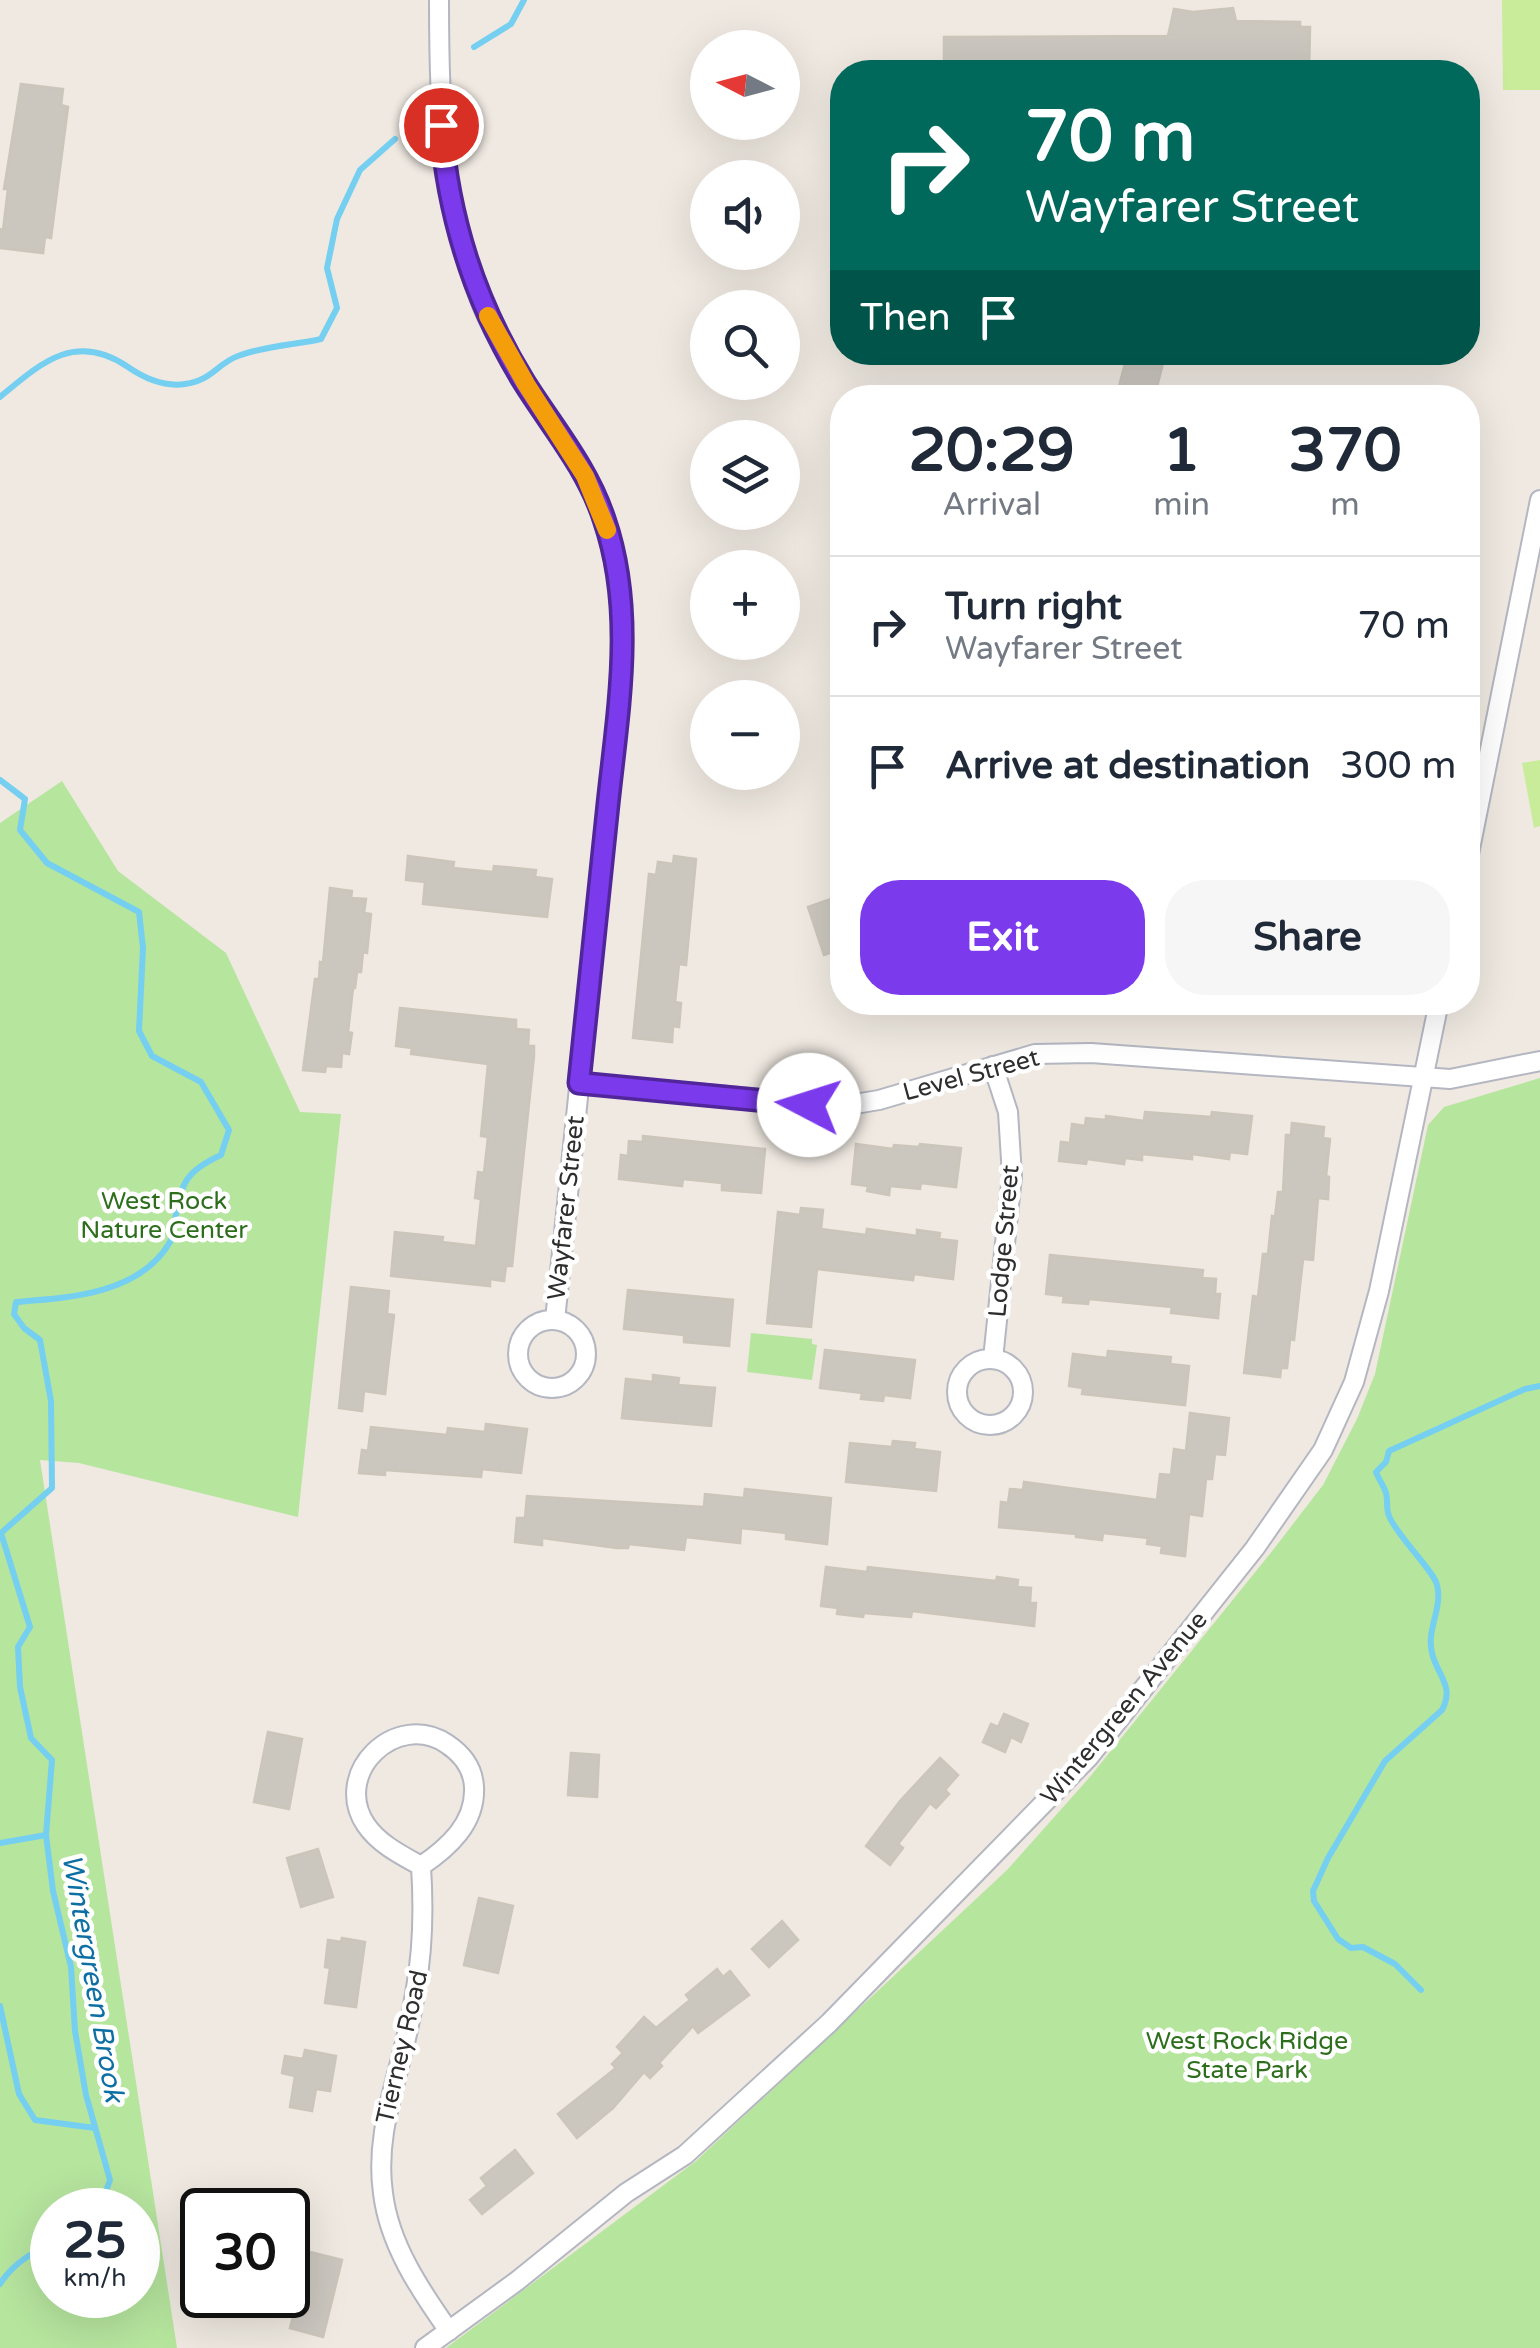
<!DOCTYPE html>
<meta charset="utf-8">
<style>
body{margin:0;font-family:"Varela Round",sans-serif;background:#f6f6f7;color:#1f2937;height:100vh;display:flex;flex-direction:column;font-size:38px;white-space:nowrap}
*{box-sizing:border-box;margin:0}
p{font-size:32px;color:#747a83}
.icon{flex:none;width:55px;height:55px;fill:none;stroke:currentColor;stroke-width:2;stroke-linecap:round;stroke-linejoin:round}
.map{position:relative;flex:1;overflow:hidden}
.drawer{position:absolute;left:830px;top:385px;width:650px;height:630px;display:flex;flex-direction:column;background:#fff;border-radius:40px;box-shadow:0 10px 40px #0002}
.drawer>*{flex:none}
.guide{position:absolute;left:830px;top:60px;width:650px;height:305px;border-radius:40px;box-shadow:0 10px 40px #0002;background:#00695c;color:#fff;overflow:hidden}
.needle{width:65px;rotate:276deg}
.tools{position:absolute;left:690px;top:30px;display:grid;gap:20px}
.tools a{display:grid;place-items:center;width:110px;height:110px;border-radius:50%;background:#fff;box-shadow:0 10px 40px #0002;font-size:50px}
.speed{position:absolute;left:30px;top:2188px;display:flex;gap:20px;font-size:50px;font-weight:700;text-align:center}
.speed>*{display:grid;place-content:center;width:130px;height:130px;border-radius:50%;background:#fff;box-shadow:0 10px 40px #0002;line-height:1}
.speed small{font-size:25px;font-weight:400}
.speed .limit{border:5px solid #111;border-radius:15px;background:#fff;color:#111}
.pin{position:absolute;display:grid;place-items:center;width:85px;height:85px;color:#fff;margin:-42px;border:5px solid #fff;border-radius:50%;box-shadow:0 2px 10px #0007}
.me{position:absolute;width:110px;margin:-55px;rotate:275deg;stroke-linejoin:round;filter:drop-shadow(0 0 8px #0008)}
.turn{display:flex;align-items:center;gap:35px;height:210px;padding:0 30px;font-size:45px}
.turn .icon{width:130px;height:130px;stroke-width:2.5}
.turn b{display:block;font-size:70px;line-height:85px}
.then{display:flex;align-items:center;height:95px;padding:0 30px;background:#0003;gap:20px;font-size:38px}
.eta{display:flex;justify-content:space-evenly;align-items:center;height:170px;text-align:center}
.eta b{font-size:60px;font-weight:800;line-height:70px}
.cta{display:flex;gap:20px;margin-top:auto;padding:20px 30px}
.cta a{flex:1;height:115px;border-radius:40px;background:#7c3aed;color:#fff;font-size:40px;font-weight:800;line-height:115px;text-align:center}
.cta a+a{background:#f6f6f7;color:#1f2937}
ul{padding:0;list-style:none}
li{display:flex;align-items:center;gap:30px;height:140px;padding:0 30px;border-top:2px solid #e0e1e3}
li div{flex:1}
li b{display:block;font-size:38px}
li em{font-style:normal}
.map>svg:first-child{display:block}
.green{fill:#b6e59e;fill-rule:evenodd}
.pitch{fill:#c9ec9a}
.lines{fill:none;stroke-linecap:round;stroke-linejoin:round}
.stream{stroke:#75cff0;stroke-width:6}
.building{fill:#cbc7bf;stroke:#cbc5ba;stroke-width:2.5}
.street-casing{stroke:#b4b7c1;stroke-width:22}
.street{stroke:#fff;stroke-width:18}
.route-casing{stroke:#51269a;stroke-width:25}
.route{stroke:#7c3aed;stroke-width:18}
.slow{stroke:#f59e0b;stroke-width:18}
.labels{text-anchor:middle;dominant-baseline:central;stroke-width:9;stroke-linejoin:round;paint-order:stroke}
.street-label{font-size:25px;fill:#2e2e2e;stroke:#fff}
.park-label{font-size:25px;fill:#2c6e1b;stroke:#fff}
.water-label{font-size:28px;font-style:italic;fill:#0d6fa3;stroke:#fff}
</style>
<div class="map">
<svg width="1540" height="2348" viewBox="0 0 1540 2348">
<rect width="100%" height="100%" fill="#efe9e1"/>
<g class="green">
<path d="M62,781L118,871L226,953L300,1112L341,1114L298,1517L79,1463L40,1460L177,2348H0V823ZM52,2210H138V2295H52Z"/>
<path d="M1540,1078V2348H446L696,2161L1007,1870L1089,1778L1273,1550L1323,1485L1357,1419L1375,1374L1428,1125L1444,1107Z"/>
<path d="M751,1333L812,1339V1344L817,1345L812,1380L747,1372Z"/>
</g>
<g class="pitch">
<path d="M1502,0H1540V90H1503Z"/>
<path d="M1540,760V826L1534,828L1522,763Z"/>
</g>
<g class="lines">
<g class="stream">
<path d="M474,47L511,24L524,0"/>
<path d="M0,397C41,363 75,331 128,367C144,378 165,387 185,384C211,381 218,363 238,356C264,346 295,345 321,339L337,308L327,268L337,219L360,170L395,139"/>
<path d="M0,780L25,799L20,830L47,863L139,912L143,948L139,1031L152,1056L201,1082L229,1130L221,1155C186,1171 181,1183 175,1219C174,1227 173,1235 170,1242C140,1294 69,1298 16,1302L14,1314L24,1328L40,1340L51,1401L52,1488L1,1533L30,1627L18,1647L20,1687L31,1738L52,1760L46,1835L53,1891L71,1967L75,2031L86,2095L110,2180L99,2210"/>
<path d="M0,1843L46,1835"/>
<path d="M1421,1990L1395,1964L1363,1947L1351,1948L1338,1939L1314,1901L1313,1891L1328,1858L1385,1761L1442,1710C1455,1686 1437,1675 1432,1653C1426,1630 1443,1608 1437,1585C1434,1571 1397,1536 1389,1516C1386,1509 1388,1500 1386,1493C1384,1486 1379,1480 1376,1472L1386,1462L1389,1451L1525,1389L1540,1386"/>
<path d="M0,2006L19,2094L35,2120L95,2128"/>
<path d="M0,2284C12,2265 32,2252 52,2244"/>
</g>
</g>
<g class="building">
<path d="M1233,8L1236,21L1300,22V27H1310L1309,72H944V37L1168,36L1174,9L1193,12Z"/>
<path d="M21,84L63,89L61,105L68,107L51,238L45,237L43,253L0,248V229L3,230L8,189H4Z"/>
<path d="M1128,352H1166L1154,398H1116Z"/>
<path d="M408,856L454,862L453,868L493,872L494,866L536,870L535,877L552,879L547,917L423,904L425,882L406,880Z"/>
<path d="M674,856L696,859L686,965L679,964L675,1002L681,1003L679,1027L673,1026L672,1042L633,1038L649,874L656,875L658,862L673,864Z"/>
<path d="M330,888L352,891L351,898L366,899L364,913L371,914L367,953L363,952L361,972H357L355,988H353L348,1032L352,1033L349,1054L342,1053L341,1067L326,1066L325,1072L303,1070L315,979H319L320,962L323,963Z"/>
<path d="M842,895V949L824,955L808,907Z"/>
<path d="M400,1008L516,1020V1029L529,1030L528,1046H534V1056L512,1266H506L504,1281L490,1279V1286L391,1276L395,1232L443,1237L442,1242L476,1246L481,1199L475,1198L478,1172L484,1173L488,1137L481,1136L488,1064L411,1054L412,1048L396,1046Z"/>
<path d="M1145,1112L1211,1117L1212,1112L1252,1116L1247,1154L1230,1152L1229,1159L1192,1154V1159L1142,1154V1160L1125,1158L1124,1164L1087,1159L1086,1164L1059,1161L1061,1142L1070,1143L1072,1124L1085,1126L1086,1118L1106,1120V1116L1144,1121Z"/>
<path d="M1292,1123L1324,1127L1323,1138L1330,1139L1326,1176L1329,1177L1328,1199L1318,1198L1313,1260L1303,1259L1294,1340L1290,1339L1287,1368H1281L1280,1377L1244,1373L1253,1296L1258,1297L1263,1254H1268L1272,1216L1275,1217L1278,1192H1283L1286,1135H1291Z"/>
<path d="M643,1136L765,1149L761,1193L722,1190V1183L683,1179L682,1186L619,1179L621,1155L628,1156L629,1141L643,1142Z"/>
<path d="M856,1144L893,1149L894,1145L919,1147L920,1144L961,1148L956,1187L921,1183L920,1189L890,1186L889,1195L867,1191L868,1186L852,1184Z"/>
<path d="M801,1208L823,1210L821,1229L866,1235L867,1229L917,1236V1230L940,1233L939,1239L957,1241L953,1279L914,1274L913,1280L817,1269L811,1327L767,1323L778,1212L800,1215Z"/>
<path d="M1050,1255L1203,1270L1202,1278L1216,1279L1215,1294H1220L1218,1318L1171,1313L1172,1307L1089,1299L1088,1304L1063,1302L1064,1296L1046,1294Z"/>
<path d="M351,1287L389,1291L387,1314L394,1315L385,1394L364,1391L362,1411L339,1408Z"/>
<path d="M628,1290L733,1300L729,1346L684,1342V1335L624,1329Z"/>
<path d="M825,1350L915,1360L910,1398L884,1395L883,1401L861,1399L862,1393L820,1388Z"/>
<path d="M1108,1351L1171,1357L1170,1364L1189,1366L1185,1405L1082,1394L1083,1388L1069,1386L1073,1354L1107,1358Z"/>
<path d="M653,1375L679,1378L678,1385L715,1388L711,1426L622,1418L626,1379L653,1382Z"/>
<path d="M1190,1413L1229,1418L1225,1455L1215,1454L1212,1479H1206L1202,1516L1189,1514L1185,1556L1161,1553L1162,1546L1147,1544L1148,1538L1103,1533L1102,1540L1076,1537V1534L999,1527L1001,1502L1008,1503L1010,1489L1023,1490L1024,1482L1157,1500L1160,1474L1171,1475L1174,1449L1186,1451Z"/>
<path d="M486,1424L527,1429L521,1473L482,1469L481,1477L385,1470V1475L359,1473L362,1450L368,1451L371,1427L447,1435L448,1428L485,1432Z"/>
<path d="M893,1441L915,1443L914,1449L940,1452L936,1491L846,1482L850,1443L892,1447Z"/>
<path d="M745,1489L831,1498L827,1544L786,1539V1533L741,1528L740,1543L686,1537L684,1550L629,1544L628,1548H617L542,1538V1545L515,1542L517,1518H525L527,1496L704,1507L705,1494L744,1498Z"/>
<path d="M826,1567L867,1572L868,1567L996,1581L997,1577L1018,1580L1017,1587L1031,1588L1030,1603H1036L1034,1626L912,1611L911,1617L864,1613L863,1617L837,1614L838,1608L821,1606Z"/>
<path d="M1004,1714L1028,1724L1021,1742L1011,1737L1005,1752L983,1742L991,1724L998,1727Z"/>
<path d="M268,1732L302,1739L289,1809L254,1802Z"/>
<path d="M571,1753L599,1755L597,1797L568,1795Z"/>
<path d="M940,1758L958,1775L945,1790L949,1794L936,1808L930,1803L898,1844L903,1848L890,1865L866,1846L900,1801Z"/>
<path d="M318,1849L333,1897L301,1907L287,1858Z"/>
<path d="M479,1898L513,1906L498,1973L464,1965Z"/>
<path d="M782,1921L798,1940L769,1967L752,1949Z"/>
<path d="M342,1938L365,1942L356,2007L325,2003L330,1968L325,1967L328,1940L341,1942Z"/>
<path d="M717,1969L723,1977L730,1971L749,1995L698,2033L693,2026L659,2063L662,2066L650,2078L644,2072L613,2108L577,2138L558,2114L616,2068L612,2064L623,2053L617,2047L644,2017L656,2028L690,2000L686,1995Z"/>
<path d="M305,2050L336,2056L330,2091L316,2089L312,2111L290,2107L295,2076L282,2073L285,2056L303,2059Z"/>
<path d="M515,2150L533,2173L482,2214L470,2200L487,2186L481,2178Z"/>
<path d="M310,2252L342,2260L323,2337L290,2328Z"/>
</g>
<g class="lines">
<defs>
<g id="street">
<path d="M439,0C439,108 441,203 482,305C503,357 540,400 569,447C622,532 626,613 618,710L555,1320"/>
<path d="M1468,859L1540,500"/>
<path d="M993,1066L1008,1112L1012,1176L993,1359"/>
<path d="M579,1083L843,1106L879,1100L1035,1054L1091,1053L1450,1079L1540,1061"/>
<circle cx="552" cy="1354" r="34"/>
<circle cx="990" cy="1392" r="33"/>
<path d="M421,1866C401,1855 379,1844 366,1825C331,1773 396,1710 447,1744C462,1754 473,1768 474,1787C476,1823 448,1848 421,1866C425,1928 421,1973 407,2034C395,2088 375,2137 383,2193C389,2244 420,2290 449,2331"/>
<path d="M425,2348L517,2281L626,2193L685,2155L829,2023L1089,1757L1255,1548L1323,1450L1354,1382L1379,1291L1439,1002"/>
</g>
</defs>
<use href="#street" class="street-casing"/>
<use href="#street" class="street"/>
</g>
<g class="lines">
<defs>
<path id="route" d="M441,125C448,219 475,302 524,382C552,427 587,467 604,519C636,611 618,709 608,804C598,897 588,990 579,1083L809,1105"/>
</defs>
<use href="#route" class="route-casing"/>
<use href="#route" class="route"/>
<path class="slow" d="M488,316L526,384L585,476L607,530"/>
</g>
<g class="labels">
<g class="street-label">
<text transform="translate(971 1075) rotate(-15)">Level Street</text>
<text transform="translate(566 1208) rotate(-84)">Wayfarer Street</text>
<text transform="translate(1004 1241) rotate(-85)">Lodge Street</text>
<text transform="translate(1124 1708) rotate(-50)">Wintergreen Avenue</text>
<text transform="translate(402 2047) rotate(-77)">Tierney Road</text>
</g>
<g class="park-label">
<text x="164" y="1201">West Rock<tspan x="164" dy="29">Nature Center</tspan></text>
<text x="1247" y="2041">West Rock Ridge<tspan x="1247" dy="29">State Park</tspan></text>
</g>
<g class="water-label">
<text transform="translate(93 1978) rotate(80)">Wintergreen Brook</text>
</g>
</g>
</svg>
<div class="tools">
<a><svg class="needle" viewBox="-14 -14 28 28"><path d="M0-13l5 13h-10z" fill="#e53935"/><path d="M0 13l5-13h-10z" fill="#747a83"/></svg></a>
<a><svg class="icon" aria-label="sound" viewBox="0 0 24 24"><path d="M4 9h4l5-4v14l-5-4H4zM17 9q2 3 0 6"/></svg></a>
<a><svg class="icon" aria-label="search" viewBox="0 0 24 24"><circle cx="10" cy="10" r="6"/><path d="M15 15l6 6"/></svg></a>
<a><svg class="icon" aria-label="layers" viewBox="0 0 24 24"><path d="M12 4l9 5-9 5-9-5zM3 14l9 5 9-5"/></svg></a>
<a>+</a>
<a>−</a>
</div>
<div class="speed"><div>25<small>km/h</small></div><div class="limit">30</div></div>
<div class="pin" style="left:441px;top:125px;background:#d93025"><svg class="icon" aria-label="arrive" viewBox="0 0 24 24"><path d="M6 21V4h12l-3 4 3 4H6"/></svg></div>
<svg class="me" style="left:809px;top:1105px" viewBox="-20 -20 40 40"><circle r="19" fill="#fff"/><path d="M0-13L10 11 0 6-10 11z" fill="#7c3aed"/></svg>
<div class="guide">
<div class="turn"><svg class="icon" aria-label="right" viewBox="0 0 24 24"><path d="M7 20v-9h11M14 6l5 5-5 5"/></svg><div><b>70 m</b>Wayfarer Street</div></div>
<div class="then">Then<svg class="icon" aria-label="arrive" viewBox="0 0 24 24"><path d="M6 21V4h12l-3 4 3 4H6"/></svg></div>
</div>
<section class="drawer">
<div class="eta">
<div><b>20:29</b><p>Arrival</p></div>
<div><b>1</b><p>min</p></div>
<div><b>370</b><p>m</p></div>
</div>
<ul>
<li><svg class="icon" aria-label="right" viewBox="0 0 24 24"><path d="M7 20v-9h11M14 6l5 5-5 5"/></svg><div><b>Turn right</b><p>Wayfarer Street</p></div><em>70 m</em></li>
<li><svg class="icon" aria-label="arrive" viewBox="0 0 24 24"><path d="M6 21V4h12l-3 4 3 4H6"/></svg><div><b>Arrive at destination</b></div><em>300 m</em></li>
</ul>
<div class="cta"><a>Exit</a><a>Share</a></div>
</section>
</div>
